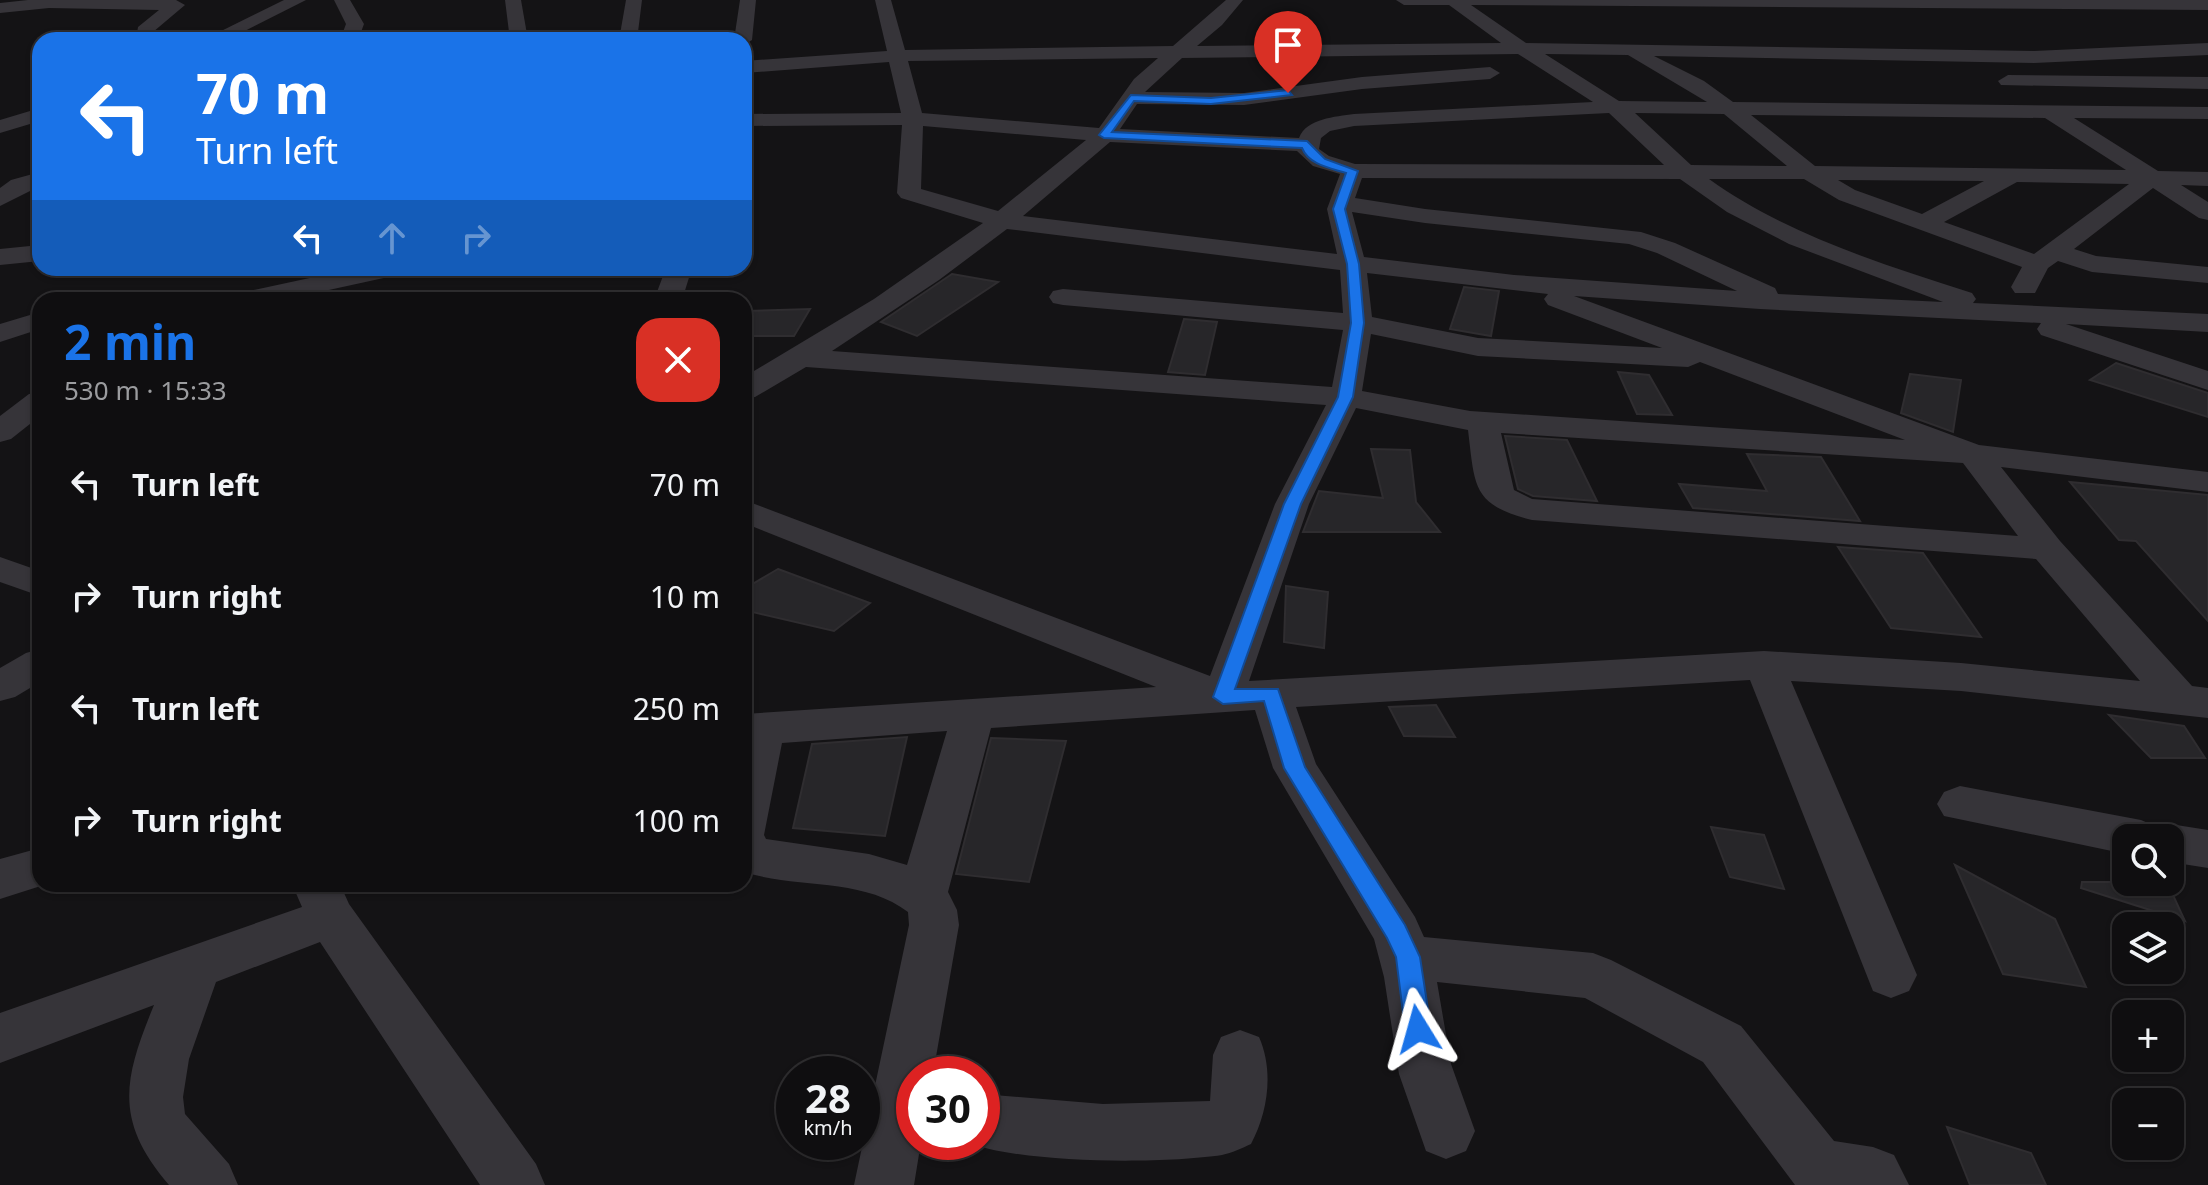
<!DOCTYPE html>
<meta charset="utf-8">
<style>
body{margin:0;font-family:"Noto Sans",sans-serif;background:#1d1c1e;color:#f1f3f6;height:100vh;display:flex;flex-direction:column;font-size:30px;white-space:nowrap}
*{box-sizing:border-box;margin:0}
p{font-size:26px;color:#9b9c9f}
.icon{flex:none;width:44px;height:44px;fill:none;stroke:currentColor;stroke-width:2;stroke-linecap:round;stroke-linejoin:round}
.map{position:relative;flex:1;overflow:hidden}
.details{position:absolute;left:32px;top:292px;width:720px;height:600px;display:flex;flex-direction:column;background:#0f0e10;border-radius:24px;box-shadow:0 2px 6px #0004,0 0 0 2px #2f2e30}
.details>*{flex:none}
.guide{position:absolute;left:32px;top:32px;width:720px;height:244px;border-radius:24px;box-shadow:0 2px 6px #0004,0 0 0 2px #2f2e30;background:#1a73e8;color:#fff;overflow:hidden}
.tools{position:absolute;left:2112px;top:824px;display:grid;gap:16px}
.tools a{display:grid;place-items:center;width:72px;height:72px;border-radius:16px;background:#0f0e10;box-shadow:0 2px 6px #0004,0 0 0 2px #2f2e30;font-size:40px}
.speed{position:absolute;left:776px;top:1056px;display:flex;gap:16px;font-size:40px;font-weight:700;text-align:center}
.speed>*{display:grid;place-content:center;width:104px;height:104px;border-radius:50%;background:#0f0e10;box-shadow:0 2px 6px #0004,0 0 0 2px #2f2e30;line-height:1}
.speed small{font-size:20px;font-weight:400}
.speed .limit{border:12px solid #d22;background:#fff;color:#111}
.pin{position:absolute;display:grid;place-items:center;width:68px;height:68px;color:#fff;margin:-82px -34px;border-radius:50% 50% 50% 0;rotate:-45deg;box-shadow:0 0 8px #0007}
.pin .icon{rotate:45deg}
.me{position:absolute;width:88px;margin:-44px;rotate:352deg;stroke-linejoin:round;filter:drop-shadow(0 0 6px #0008)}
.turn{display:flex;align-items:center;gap:28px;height:168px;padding:0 32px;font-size:36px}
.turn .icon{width:104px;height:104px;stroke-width:2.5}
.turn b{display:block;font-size:56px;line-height:68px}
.lanes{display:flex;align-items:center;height:76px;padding:0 32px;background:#0003;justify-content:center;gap:40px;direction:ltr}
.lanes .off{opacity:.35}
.round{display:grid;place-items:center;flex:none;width:84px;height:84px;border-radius:24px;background:#1d1c1e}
.headline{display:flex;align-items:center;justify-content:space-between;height:136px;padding:0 32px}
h1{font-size:48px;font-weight:700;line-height:60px;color:#1a73e8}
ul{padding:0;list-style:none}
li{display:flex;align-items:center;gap:24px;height:112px;padding:0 32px}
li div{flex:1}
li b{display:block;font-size:30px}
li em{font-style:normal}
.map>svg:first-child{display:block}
.building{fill:#272629;stroke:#2f2d30;stroke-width:2}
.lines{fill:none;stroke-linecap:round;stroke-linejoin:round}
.minor{fill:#363439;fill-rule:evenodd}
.route{fill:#1a73e8;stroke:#114b97;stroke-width:2}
</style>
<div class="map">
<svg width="2208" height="1185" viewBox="0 0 2208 1185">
<rect width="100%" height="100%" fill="#141315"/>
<g class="building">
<path d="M952,274L998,282L917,336L881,322Z"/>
<path d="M1464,287L1499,291L1491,336L1450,329Z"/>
<path d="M810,309L794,336H744V311Z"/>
<path d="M1184,319L1217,322L1205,375L1168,372Z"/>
<path d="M2116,363L2208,393V417L2090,380Z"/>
<path d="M1618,372L1649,375L1672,415L1637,414Z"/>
<path d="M1910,374L1961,380L1953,432L1901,413Z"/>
<path d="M1505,436L1567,440L1597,501L1533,496L1518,489Z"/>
<path d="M1371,449L1410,450L1416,502L1440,532H1303L1319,491L1383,498Z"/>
<path d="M1747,454L1821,457L1860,521L1693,508L1679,484L1767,491Z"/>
<path d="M2070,482L2208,495V621L2136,541L2119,540Z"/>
<path d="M1838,547L1923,553L1981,637L1891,628Z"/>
<path d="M778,569L870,603L834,631L744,610V589Z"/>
<path d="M1286,586L1328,592L1324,648L1284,642Z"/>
<path d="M1436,705L1455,737L1404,736L1389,707Z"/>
<path d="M2109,715L2184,726L2205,758H2151Z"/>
<path d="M907,737L885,836L793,828L812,744Z"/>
<path d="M991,738L1066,741L1029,882L956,874Z"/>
<path d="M1711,827L1764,835L1784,889L1730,877Z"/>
<path d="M1955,865L2055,919L2086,987L2003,974Z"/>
<path d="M2082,882H2167L2185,921L2081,888Z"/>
<path d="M1947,1127L2031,1153L2046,1185H1970Z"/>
</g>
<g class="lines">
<g class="minor">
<path d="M28,0H176L185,5L153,32L154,40H136L138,27L159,10L49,8L0,13V3Z"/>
<path d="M284,0H306L227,40H203Z"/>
<path d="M334,0H350L364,24L358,40H340L346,24Z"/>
<path d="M505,0H521L528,40H510Z"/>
<path d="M626,0H642L637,40H619Z"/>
<path d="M740,0H756L752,40L744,45V40H734Z"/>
<path d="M875,0H891L905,50L1173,46L1226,0H1243L1222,25L1197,46L1501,43L1449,5H1404L1396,0H2208V10L1471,5L1526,43L2034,51L2208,43V55L2034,63L1654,56L1704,81L1733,102L2208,107V119L2074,118L2158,171L2208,172V186L2181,185L2208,202V220L2199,218L2153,188L2074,249L2096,256L2208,267V283L2092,272L2058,261L2048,268L2035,293H2015L2011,287L2022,267L1839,200L1804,179H1709C1787,235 1882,264 1972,293L1976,299L1973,303L2208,314V332L2066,324L2208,371V390L2041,335L2037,329L2041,323L1760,309L1574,296L1979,445L2208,472V492L2001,467L2060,541L2192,686L2208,688V718L1961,691L1791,681L1917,975L1909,991L1891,998L1873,991L1750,680L1296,707L1316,764L1415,917L1424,937L1593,953L1611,960L1741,1026L1834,1141L1873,1147L1894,1155L1909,1185H1795L1703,1062L1585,998L1437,982L1451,1064L1475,1131L1466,1151L1446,1159L1426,1151L1399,1074L1384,977L1374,939L1273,768L1255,710L991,728L948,892L957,910L959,925L933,1074H914V1142H921L914,1185H854L909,925L908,912C863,877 797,889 744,872V714L1156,687L744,523V500L1210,676L1275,504L1326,405L806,367L755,397L744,399V377L874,299L983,223L901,198L897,193L902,125L744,126V114L901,113L889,62L744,73V61L887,51ZM1518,54L1593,102L1354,114C1335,117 1307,118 1299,138L1120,129L1137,104L1244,105L1362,89L1490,79L1500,73L1490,67L1362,77L1244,93L1145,92L1182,58ZM1545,54L1628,55L1707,102L1619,101ZM1158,58L1134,79L1099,128L922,113L908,61ZM1609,113L1664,165L1355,164L1329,156L1319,149L1321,138L1330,131L1354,126ZM1635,113L1724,114L1787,166L1691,165ZM1751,115L2045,118L2126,170L1815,166ZM923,126L1086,140L998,211L921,189ZM1110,142L1297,151L1313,166L1340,174L1327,209L1337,254L1023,216ZM1362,178L1680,179L1727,212L1789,244L1943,302L1778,294L1775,288L1675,243L1641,232L1425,209L1355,198ZM1838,180L1984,181L1922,214L1855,190ZM2017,182L2129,184L2034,254L1944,222ZM1352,212L1425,223L1629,244L1657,253L1737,291L1514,275L1364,257ZM1007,229L1340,270L1343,313L1063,289L1053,291L1049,297L1053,303L1063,305L1343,330L1332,387L832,351L939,280ZM1367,273L1548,294L1544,299L1548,305L1662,348L1478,338L1372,317ZM1371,334L1478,356L1688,367L1700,362L1905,440L1470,411L1362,391ZM1356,408L1468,430C1475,487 1472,505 1532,520L2036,559L2140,681L1961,663L1764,651L1249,681L1309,504ZM1501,433L1963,463L2018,536L1532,499L1514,490ZM947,731L907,865L869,854L766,839L764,835L782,743Z"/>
<path d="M2008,75L2208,77V89L2001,85L1998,81Z"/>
<path d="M40,108V121L0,133V120Z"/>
<path d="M40,172V186L0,206V188L11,180Z"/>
<path d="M40,245V261L0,265V249Z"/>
<path d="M356,268H406L402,274L283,300H231L235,294Z"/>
<path d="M666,268H692L682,300H654Z"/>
<path d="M40,312V329L0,342V324Z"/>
<path d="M40,392V416L11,439L0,442V416L29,394Z"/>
<path d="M0,557L40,571V596L0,582Z"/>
<path d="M40,649V682L15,697L0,701V668L26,653Z"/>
<path d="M1960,786L2141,820L2159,828L2170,824L2208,830V868L2170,862V838H2126V854L1944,816L1937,804L1944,792Z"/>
<path d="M40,848V884H47L0,899V859Z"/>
<path d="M292,884H340L349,904L536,1164L545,1185H480L320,942L216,982L189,1059L183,1097L185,1114L229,1164L238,1185H169C113,1120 124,1078 154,1005L0,1063V1013L302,907Z"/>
<path d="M1240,1030L1259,1037C1274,1071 1268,1112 1251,1144C1242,1148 1232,1153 1222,1155C1162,1164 1022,1164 966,1142H982V1094L1103,1104L1210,1101L1213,1055L1221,1037Z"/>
</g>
</g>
<path class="route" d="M1288,90L1292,95L1211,104L1134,101L1112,132L1307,141L1325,159L1358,171L1345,209L1359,264L1364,323L1353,397L1301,504L1235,689H1278L1305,767L1405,925L1420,957L1431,1029L1427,1037L1418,1040L1409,1037L1405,1029L1396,957L1387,938L1284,768L1264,701L1223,704L1213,697L1284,504L1338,397L1351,323L1347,264L1333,209L1346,173C1330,168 1309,165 1302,148L1104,138L1099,135L1131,95L1211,98Z"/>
</svg>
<div class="tools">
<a><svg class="icon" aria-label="search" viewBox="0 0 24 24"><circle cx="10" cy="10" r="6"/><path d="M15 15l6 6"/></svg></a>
<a><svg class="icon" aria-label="layers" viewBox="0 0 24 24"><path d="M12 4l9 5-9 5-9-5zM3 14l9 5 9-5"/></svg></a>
<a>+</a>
<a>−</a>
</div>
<div class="speed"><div>28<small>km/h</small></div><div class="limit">30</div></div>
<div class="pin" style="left:1288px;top:93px;background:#d93025"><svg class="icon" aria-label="arrive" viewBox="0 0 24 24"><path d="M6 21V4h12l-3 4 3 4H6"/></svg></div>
<svg class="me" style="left:1418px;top:1029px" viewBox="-20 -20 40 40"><path d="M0-17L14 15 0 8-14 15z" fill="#1a73e8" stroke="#fff" stroke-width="4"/></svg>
<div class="guide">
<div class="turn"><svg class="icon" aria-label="left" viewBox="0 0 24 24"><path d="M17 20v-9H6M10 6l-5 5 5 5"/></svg><div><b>70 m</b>Turn left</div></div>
<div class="lanes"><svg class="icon" aria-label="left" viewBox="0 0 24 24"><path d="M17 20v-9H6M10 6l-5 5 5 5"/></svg><svg class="icon off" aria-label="ahead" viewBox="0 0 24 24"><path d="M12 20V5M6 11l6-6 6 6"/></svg><svg class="icon off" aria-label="right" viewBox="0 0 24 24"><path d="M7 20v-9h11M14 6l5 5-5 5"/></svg></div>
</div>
<section class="details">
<div class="headline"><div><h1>2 min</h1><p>530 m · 15:33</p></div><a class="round" style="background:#d93025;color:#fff"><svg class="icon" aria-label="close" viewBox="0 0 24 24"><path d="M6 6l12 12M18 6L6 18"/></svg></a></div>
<ul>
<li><svg class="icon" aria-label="left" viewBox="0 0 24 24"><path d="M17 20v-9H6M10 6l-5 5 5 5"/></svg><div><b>Turn left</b></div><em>70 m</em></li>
<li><svg class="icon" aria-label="right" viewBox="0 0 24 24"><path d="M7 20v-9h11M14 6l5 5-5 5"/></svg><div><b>Turn right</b></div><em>10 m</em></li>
<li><svg class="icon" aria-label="left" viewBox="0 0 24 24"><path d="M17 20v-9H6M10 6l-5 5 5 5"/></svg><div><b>Turn left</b></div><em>250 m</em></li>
<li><svg class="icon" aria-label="right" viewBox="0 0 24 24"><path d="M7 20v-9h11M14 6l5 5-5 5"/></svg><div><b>Turn right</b></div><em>100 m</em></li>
</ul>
</section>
</div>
